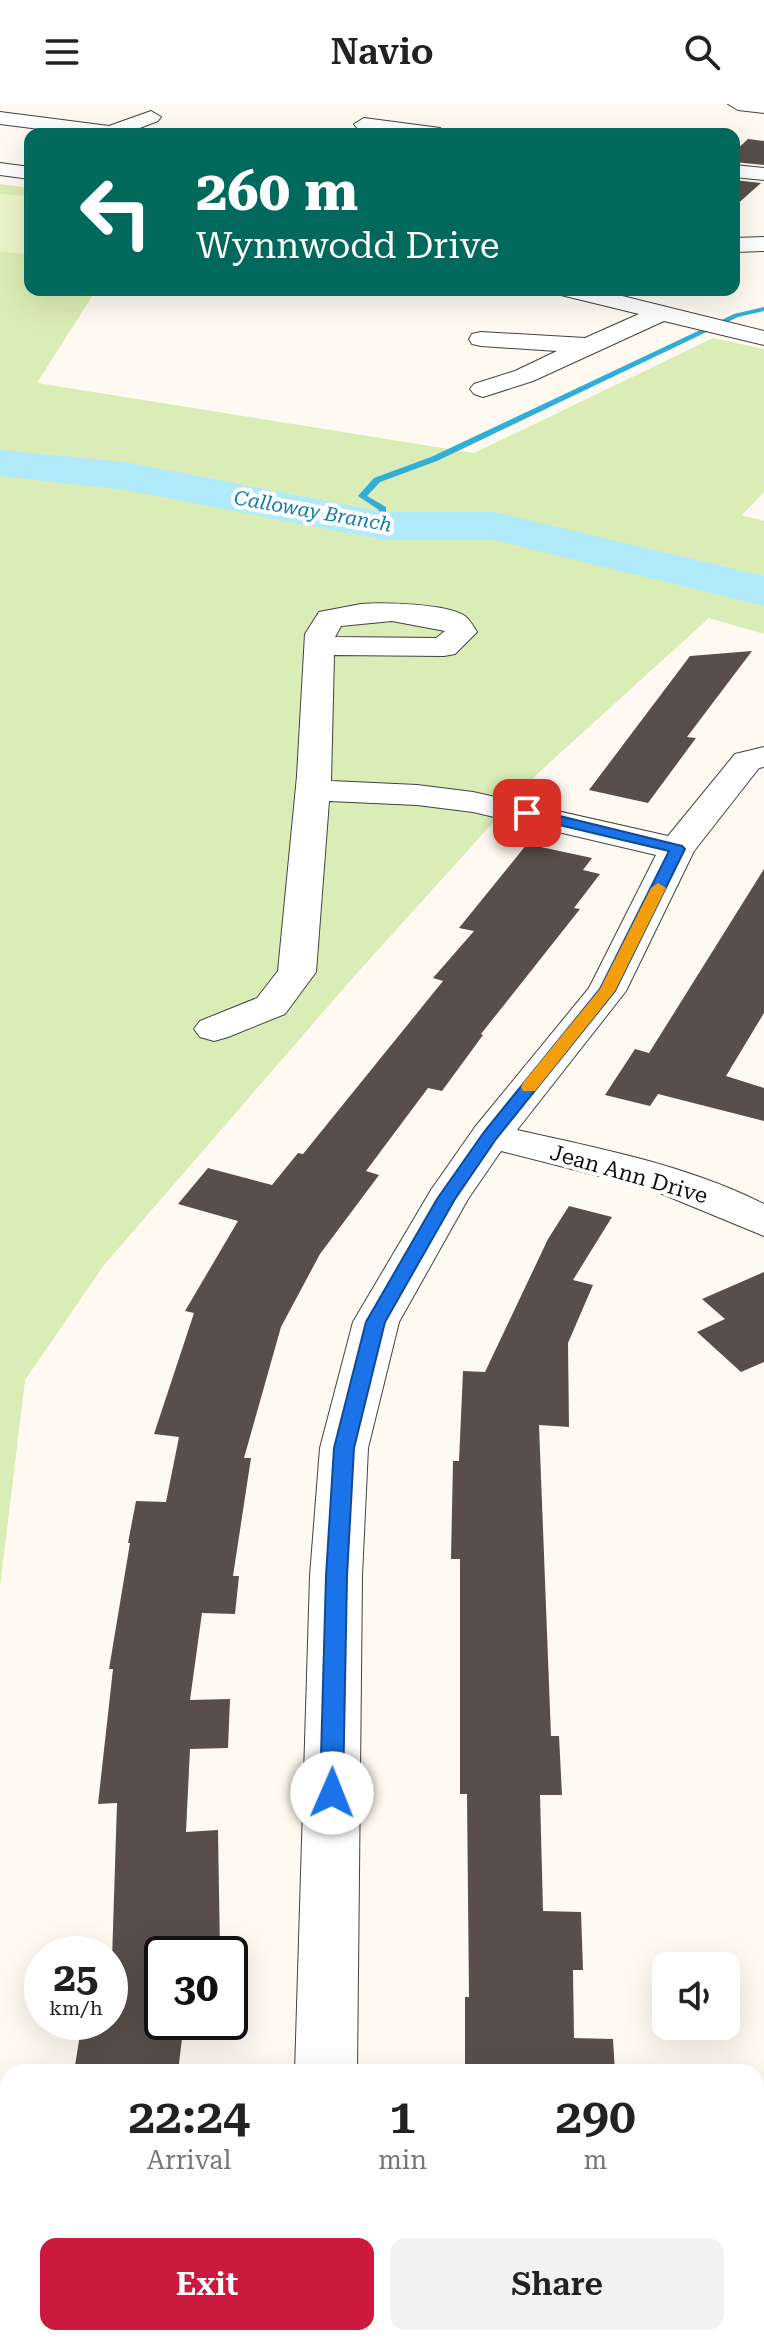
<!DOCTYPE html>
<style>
body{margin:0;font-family:"Roboto Serif",serif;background:#f2f2f2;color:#222;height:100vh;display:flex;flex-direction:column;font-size:30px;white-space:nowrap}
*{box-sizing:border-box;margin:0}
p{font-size:26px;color:#767676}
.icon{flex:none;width:44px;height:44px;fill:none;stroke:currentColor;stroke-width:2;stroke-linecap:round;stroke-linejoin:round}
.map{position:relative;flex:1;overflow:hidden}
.details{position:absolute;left:0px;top:1960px;width:764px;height:282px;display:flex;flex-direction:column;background:#fff;border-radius:24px 24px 0 0;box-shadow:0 8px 32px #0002}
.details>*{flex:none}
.banner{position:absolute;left:24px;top:24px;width:716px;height:168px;border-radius:16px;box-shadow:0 8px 32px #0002;background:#00695c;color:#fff;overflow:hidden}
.fabs{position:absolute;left:652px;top:1848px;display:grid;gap:16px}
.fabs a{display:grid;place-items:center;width:88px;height:88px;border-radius:16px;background:#fff;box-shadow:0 8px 32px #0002;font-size:40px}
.speed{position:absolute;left:24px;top:1832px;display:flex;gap:16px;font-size:40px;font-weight:700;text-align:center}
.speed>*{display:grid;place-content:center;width:104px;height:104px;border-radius:50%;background:#fff;box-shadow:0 8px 32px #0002;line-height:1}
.speed small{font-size:20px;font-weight:400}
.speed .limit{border:4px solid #111;border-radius:12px;background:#fff;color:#111}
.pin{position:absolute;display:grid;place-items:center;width:68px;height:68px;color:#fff;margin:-34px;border-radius:16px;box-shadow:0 4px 12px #0006}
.me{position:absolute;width:88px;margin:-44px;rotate:1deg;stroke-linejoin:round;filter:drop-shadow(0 0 6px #0008)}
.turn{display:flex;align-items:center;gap:28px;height:168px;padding:0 40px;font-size:36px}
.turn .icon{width:104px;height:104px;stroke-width:2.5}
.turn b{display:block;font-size:56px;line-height:68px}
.eta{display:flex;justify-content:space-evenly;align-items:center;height:136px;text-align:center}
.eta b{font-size:48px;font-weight:600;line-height:56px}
.cta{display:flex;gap:16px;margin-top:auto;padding:16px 40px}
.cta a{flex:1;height:92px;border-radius:16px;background:#cb1a3d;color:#fff;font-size:32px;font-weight:600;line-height:92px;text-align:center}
.cta a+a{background:#f2f2f2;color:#222}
header{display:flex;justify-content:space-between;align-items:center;height:104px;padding:0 40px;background:#fff;font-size:36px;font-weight:600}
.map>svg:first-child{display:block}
.green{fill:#dbedb6}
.pitch{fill:#ebf4c9}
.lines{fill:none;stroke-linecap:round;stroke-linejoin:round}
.stream{fill:#31aed8;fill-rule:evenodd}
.river{fill:#b0eafb;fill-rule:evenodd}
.building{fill:#594e4a}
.minor-casing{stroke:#424242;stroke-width:2}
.minor{fill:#fff;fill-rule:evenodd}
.route{fill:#1a73e8;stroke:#114b97;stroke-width:2}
.slow{fill:#f59e0b}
.labels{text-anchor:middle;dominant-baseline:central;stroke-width:8;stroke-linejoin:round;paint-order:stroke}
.far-water-label{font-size:20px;font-style:italic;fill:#0d7eac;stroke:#fff}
.street-label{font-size:22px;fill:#0f0f0f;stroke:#fff}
</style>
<header><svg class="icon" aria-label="menu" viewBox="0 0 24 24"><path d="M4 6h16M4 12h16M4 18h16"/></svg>Navio<svg class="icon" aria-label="search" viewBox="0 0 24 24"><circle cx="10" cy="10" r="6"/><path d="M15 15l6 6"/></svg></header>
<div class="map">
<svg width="764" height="2241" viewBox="0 0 764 2241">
<rect width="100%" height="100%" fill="#fffaf1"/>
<path class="green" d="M0,80L30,84V186H96L37,279L474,349L713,234L764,245V388L742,411L764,417V530L709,514L536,671L350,877L104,1161L25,1276L0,1484Z"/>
<path class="pitch" d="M0,90L30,92V145L24,150L0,148Z"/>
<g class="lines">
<path class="stream" d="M764,203V207L738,213L437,357L380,378L367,392L386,403V411L361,420L357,418L378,410L379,406L358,392L374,374L431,353L734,210Z"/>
<path class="river" d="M0,346L125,358L384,408H494L764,472V502L494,436H384L125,386L0,372Z"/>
</g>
<g class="building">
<path d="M748,35L764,37V61L734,58V48Z"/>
<path d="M734,76L761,79L734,103Z"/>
<path d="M752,547L687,633L696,634L648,699L589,686L690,552Z"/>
<path d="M527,740L592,754L583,766L600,770L574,804L580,805L481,930L483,931L442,987L428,984L366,1067L379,1071L320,1150L281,1223L244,1354H251L233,1472H239L235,1510L202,1509L190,1596L230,1595L228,1644L190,1645L186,1728L218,1726L220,1848L162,1850V1918H184L178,1968H74L82,1918H110L117,1699L98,1700L113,1565H109L130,1439H128L136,1397L166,1398L179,1333L154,1330L194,1209L185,1207L238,1117L178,1100L208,1064L272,1081L298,1049L303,1050L443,877L433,874L474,827L459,824Z"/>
<path d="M764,765V909L726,972L764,984V1017L658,990L650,1002L605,991L635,945L649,949Z"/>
<path d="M569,1102L612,1113L573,1176L593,1181L568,1239L569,1323L539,1321L551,1632H559L562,1691H540L543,1807L581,1808L583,1866H573L574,1934L613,1935L615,1968H465V1893H469L467,1690H460V1455H451L453,1357H459L463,1267L485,1268L548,1135Z"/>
<path d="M764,1168V1258L741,1268L697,1228L725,1215L702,1195Z"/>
</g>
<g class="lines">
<defs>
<g id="minor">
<path d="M728,0H764V9L738,6Z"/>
<path d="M151,7L161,13L158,17L124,30H79L0,20V8L109,22Z"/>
<path d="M364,14L440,24L450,30H395L357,24L354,20Z"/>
<path d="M0,59L30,63V75L0,71Z"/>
<path d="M734,61L764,64V76L734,73Z"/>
<path d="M764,133V147L734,148V134Z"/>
<path d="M557,186H598L764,227V241L664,217L533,277L483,293L474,290L470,285L474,280L515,267L557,247L481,242L472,240L469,235L472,230L481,228L585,234L639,210L561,191Z"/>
<path d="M361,500C383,498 448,500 465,512C470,516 474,523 477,528L455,550L444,552L334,551L331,677L417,681L473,688L668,732L735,650L764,643V663L759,664L694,747L626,887L517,1026C601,1045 687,1061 764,1100V1132L650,1085L501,1047L468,1095L399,1218L368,1344L362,1472L357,1968H295L310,1472L320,1344L353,1218L431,1086L475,1023L589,884L656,751L473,708L417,701L329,697L316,868L285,910L228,933L214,937L200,933L194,925L200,917L257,894L278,867L297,672L305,530L319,508ZM392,517L445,527L436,534L335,533L341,522Z"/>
<rect x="286" y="2234" width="68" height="7"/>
</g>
</defs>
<use href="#minor" class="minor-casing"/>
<use href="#minor" class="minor"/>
</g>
<path class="route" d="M527,704L682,742L685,745L615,887L496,1035L455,1095L385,1218L354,1344L347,1472L343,1689L340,1696L332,1698L323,1696L320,1689L326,1472L334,1344L366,1218L437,1095L484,1028L600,885L669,747L521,712V706Z"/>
<path class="slow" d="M658,779L666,784L615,887L535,987H523L521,983L523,979L600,885L651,784Z"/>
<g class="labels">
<g class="far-water-label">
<text transform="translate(313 407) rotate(10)">Calloway Branch</text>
</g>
<g class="street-label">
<text transform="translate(629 1070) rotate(16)">Jean Ann Drive</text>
</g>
</g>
</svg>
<div class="fabs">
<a><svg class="icon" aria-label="sound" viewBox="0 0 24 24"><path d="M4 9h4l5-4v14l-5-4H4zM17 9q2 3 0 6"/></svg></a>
</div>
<div class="speed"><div>25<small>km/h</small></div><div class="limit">30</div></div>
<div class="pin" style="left:527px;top:709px;background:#d93025"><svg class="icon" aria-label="arrive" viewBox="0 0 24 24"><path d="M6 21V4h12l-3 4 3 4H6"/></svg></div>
<svg class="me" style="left:332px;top:1689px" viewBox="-20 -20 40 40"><circle r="19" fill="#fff"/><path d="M0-13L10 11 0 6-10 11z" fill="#1a73e8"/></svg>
<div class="banner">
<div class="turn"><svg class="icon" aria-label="left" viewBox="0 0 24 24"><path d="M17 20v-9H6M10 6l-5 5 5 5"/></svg><div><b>260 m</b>Wynnwodd Drive</div></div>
</div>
<section class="details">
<div class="eta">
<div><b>22:24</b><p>Arrival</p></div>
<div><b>1</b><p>min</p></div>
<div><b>290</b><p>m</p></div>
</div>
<div class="cta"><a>Exit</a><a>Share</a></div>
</section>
</div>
